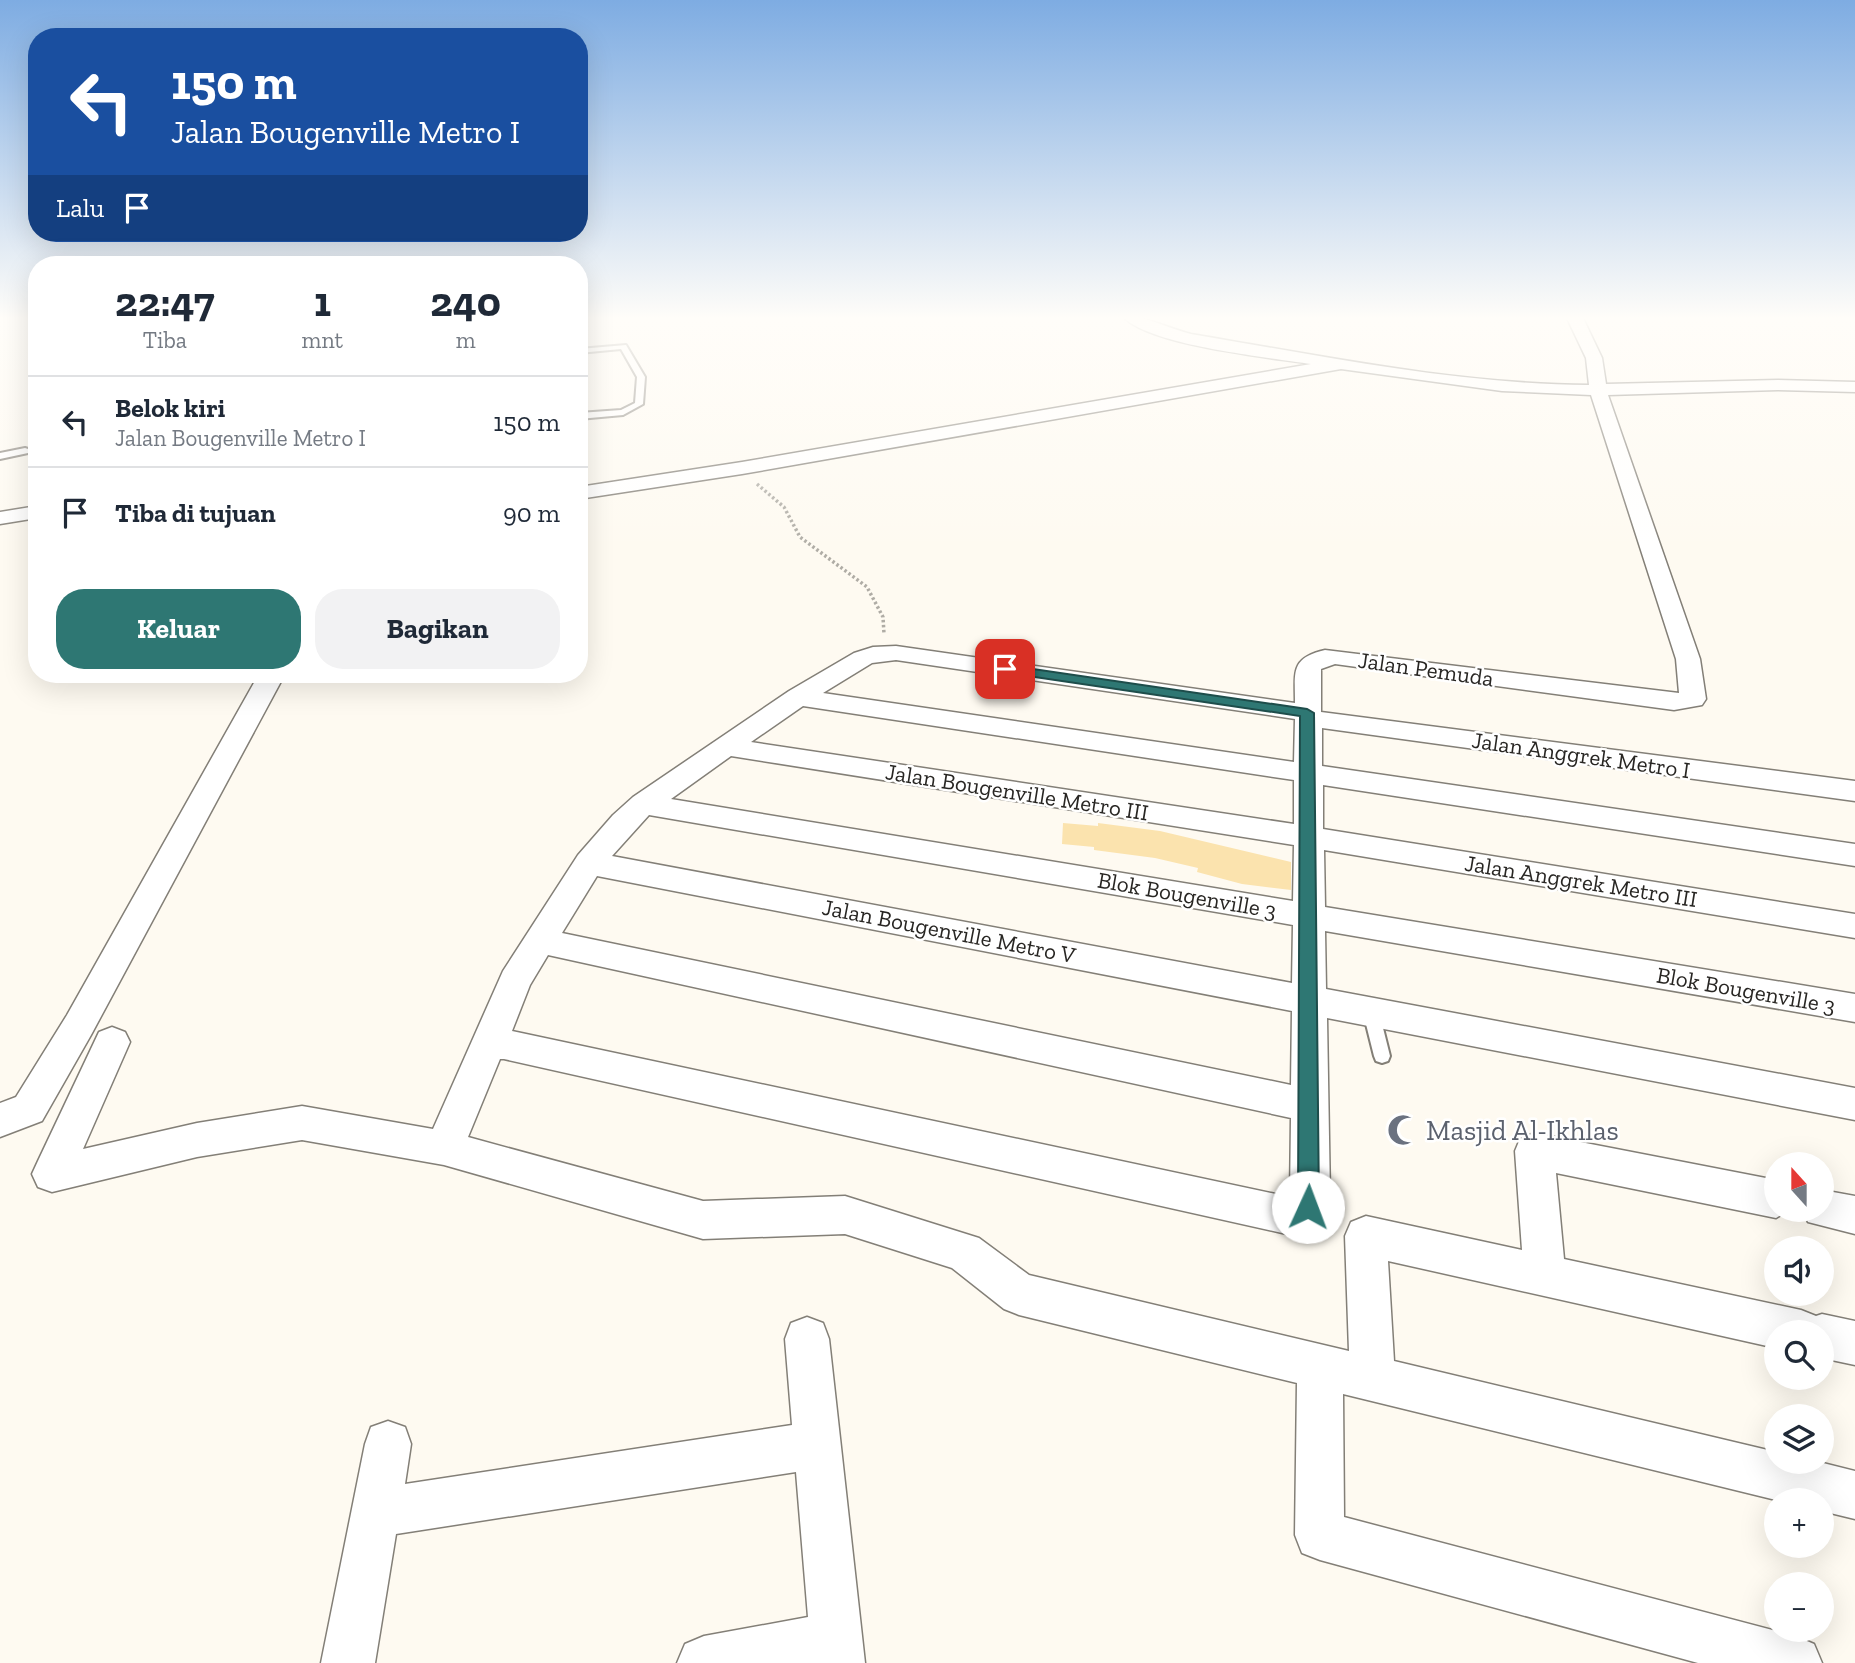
<!DOCTYPE html>
<html lang="id">
<meta charset="utf-8">
<style>
body{margin:0;font-family:"Zilla Slab",serif;background:#f2f2f3;color:#1f2937;height:100vh;display:flex;flex-direction:column;font-size:26px;white-space:nowrap}
*{box-sizing:border-box;margin:0}
p{font-size:23px;color:#747a83}
.icon{flex:none;width:38px;height:38px;fill:none;stroke:currentColor;stroke-width:2;stroke-linecap:round;stroke-linejoin:round}
.map{position:relative;flex:1;overflow:hidden}
.side{position:absolute;left:28px;top:256px;width:560px;height:427px;display:flex;flex-direction:column;background:#fff;border-radius:28px;box-shadow:0 7px 28px #0002}
.side>*{flex:none}
.hud{position:absolute;left:28px;top:28px;width:560px;height:214px;border-radius:28px;box-shadow:0 7px 28px #0002;background:#1a4fa0;color:#fff;overflow:hidden}
.needle{width:46px;rotate:339deg}
.buttons{position:absolute;left:1764px;top:1152px;display:grid;gap:14px}
.buttons a{display:grid;place-items:center;width:70px;height:70px;border-radius:50%;background:#fff;box-shadow:0 7px 28px #0002;font-size:35px}
.pin{position:absolute;display:grid;place-items:center;width:60px;height:60px;color:#fff;margin:-30px;border-radius:14px;box-shadow:0 4px 10px #0006}
.me{position:absolute;width:77px;margin:-38px;rotate:2deg;stroke-linejoin:round;filter:drop-shadow(0 0 5px #0008)}
.turn{display:flex;align-items:center;gap:24px;height:147px;padding:0 28px;font-size:32px}
.turn .icon{width:91px;height:91px;stroke-width:2.5}
.turn b{display:block;font-size:49px;line-height:60px}
.then{display:flex;align-items:center;height:66px;padding:0 28px;background:#0003;gap:14px;font-size:26px}
.eta{display:flex;justify-content:space-evenly;align-items:center;height:119px;text-align:center}
.eta b{font-size:42px;font-weight:700;line-height:49px}
.button{display:flex;gap:14px;margin-top:auto;padding:14px 28px}
.button a{flex:1;height:80px;border-radius:28px;background:#2e7773;color:#fff;font-size:28px;font-weight:700;line-height:80px;text-align:center}
.button a+a{background:#f2f2f3;color:#1f2937}
ul{padding:0;list-style:none}
li{display:flex;align-items:center;gap:21px;height:91px;padding:0 28px;border-top:2px solid #e0e1e3}
li div{flex:1}
li b{display:block;font-size:26px}
li em{font-style:normal}
.map>svg:first-child{display:block}
.building{fill:#fbe3ae}
.lines{fill:none;stroke-linecap:round;stroke-linejoin:round}
.lane-casing{stroke:#837f77;stroke-width:4}
.street-casing{stroke:#837f77;stroke-width:3}
.path{stroke:#afaca5;stroke-width:3.5;stroke-dasharray:2.5 2.5;stroke-linecap:butt}
.lane{fill:#fff;fill-rule:evenodd}
.street{fill:#fff;fill-rule:evenodd}
.route{fill:#2e7773;stroke:#1e4d4b;stroke-width:2}
.labels{text-anchor:middle;dominant-baseline:central;stroke-width:5;stroke-linejoin:round;paint-order:stroke}
.street-label{font-size:23px;fill:#282623;stroke:#fff}
.near-worship-label{font-size:28px;fill:#5b616d;stroke:#fff;text-anchor:start}
</style>
<div class="map">
<svg width="1855" height="1663" viewBox="0 0 1855 1663">
<rect width="100%" height="100%" fill="#fefaf1"/>
<path class="building" d="M1063,823L1098,826V823L1160,831L1291,862V890L1242,884L1197,872L1198,868L1155,858L1094,850V847L1062,844Z"/>
<g class="lines">
<defs>
<g id="lane">
<path d="M626,345L645,377L643,404L623,415L579,419V413L621,410L635,403L637,377L621,349L579,353V349Z"/>
<path d="M25,448L28,449V453L0,459V453Z"/>
<path d="M1371,1005L1377,1007L1379,1012L1390,1056L1388,1061L1382,1063L1376,1061L1374,1056L1363,1012L1365,1007Z"/>
</g>
<g id="street">
<path d="M1122,316C1147,316 1167,328 1191,334C1323,356 1455,384 1589,385L1586,358L1566,316H1582L1602,358L1606,384L1778,380L1855,382V392L1778,390L1608,395L1700,659L1706,699L1702,705L1674,710L1335,664L1321,669V712L1855,781V801L1322,728V766L1855,844V866L1323,785V829L1855,914V938L1324,850L1325,907L1855,994V1022L1325,931L1326,989L1855,1088V1120L1327,1018L1330,1198L1319,1225L1291,1235L504,1059H500L468,1137L703,1201L845,1196L979,1238L1029,1275L1349,1351L1345,1236L1351,1222L1366,1216L1522,1250L1515,1151L1520,1139L1534,1133L1776,1180V1209H1791L1776,1218L1556,1173L1564,1259L1801,1310L1816,1316L1822,1314L1855,1321V1365L1822,1358V1332H1776V1348L1388,1261L1394,1361L1776,1452V1461H1815L1855,1471V1519L1822,1511V1500H1776L1343,1394L1344,1517L1795,1636L1814,1644L1822,1663H1698L1320,1560L1302,1553L1295,1535L1297,1383L1019,1315L1004,1309L952,1268L845,1234L703,1239L444,1165L302,1140L197,1157L52,1192L38,1187L32,1174L38,1161L99,1032L112,1027L125,1032L130,1042L83,1149L197,1123L302,1106L433,1129L503,971L578,855L613,815L633,797L789,691L854,653L873,647L896,646L1295,703C1295,672 1290,658 1325,650L1679,693L1676,659L1591,395L1502,391L1341,369L742,474L579,499V487L742,462L1311,364C1268,357 1150,346 1122,316ZM896,660L1295,719L1294,762L823,693L872,663ZM803,706L1294,780V824L751,742ZM731,756L1294,845L1293,901L671,799ZM649,815L1293,925L1292,983L612,856ZM597,876L1292,1011L1291,1085L562,933ZM548,955L1291,1118L1290,1197L512,1031L530,985Z"/>
<path d="M37,506V518L0,524V512Z"/>
<path d="M259,674H285L91,1035L42,1121L0,1137V1103L16,1097L67,1015Z"/>
<path d="M1822,1190L1855,1196V1234L1808,1222L1802,1209H1822Z"/>
<path d="M807,1317L823,1323L829,1339L865,1663H677L685,1644L704,1636L808,1617L796,1472L396,1534L375,1663H321L365,1444L371,1427L388,1421L405,1427L411,1444L405,1484L792,1425L785,1339L791,1323Z"/>
</g>
</defs>
<use href="#lane" class="lane-casing"/>
<use href="#street" class="street-casing"/>
<path class="path" d="M757,484L784,507L800,537L867,587L883,617L884,634"/>
<use href="#lane" class="lane"/>
<use href="#street" class="street"/>
</g>
<linearGradient id="sky" x2="0" y2="1"><stop stop-color="#7eace2"/><stop offset="0.58" stop-color="#fffdf9"/><stop offset="1" stop-color="#fffdf9" stop-opacity="0"/></linearGradient>
<rect width="1855" height="549" fill="url(#sky)"/>
<path class="route" d="M1005,665L1307,709L1314,713L1319,1207L1316,1214L1308,1217L1301,1214L1298,1207L1300,716L1000,672V667Z"/>
<defs>
<symbol id="mosque-bare" viewBox="-9 -9 18 18"><path d="M3.5-4.9A6 6 0 1 0 3.5 4.9A5 5 0 1 1 3.5-4.9Z" fill="#6b7280" stroke="#fff" stroke-width="2.5" paint-order="stroke"/></symbol>
</defs>
<g fill-rule="evenodd">
<use href="#mosque-bare" x="1381" y="1108" width="44" height="44"/>
</g>
<g class="labels">
<g class="street-label">
<text transform="translate(1426 669) rotate(8)">Jalan Pemuda</text>
<text transform="translate(1581 755) rotate(8)">Jalan Anggrek Metro I</text>
<text transform="translate(1017 792) rotate(9)">Jalan Bougenville Metro III</text>
<text transform="translate(1581 881) rotate(9)">Jalan Anggrek Metro III</text>
<text transform="translate(1187 895) rotate(10)">Blok Bougenville 3</text>
<text transform="translate(949 931) rotate(11)">Jalan Bougenville Metro V</text>
<text transform="translate(1746 990) rotate(10)">Blok Bougenville 3</text>
</g>
<g class="near-worship-label">
<text x="1426" y="1130">Masjid Al-Ikhlas</text>
</g>
</g>
</svg>
<div class="buttons">
<a><svg class="needle" viewBox="-14 -14 28 28"><path d="M0-13l5 13h-10z" fill="#e53935"/><path d="M0 13l5-13h-10z" fill="#747a83"/></svg></a>
<a><svg class="icon" aria-label="sound" viewBox="0 0 24 24"><path d="M4 9h4l5-4v14l-5-4H4zM17 9q2 3 0 6"/></svg></a>
<a><svg class="icon" aria-label="search" viewBox="0 0 24 24"><circle cx="10" cy="10" r="6"/><path d="M15 15l6 6"/></svg></a>
<a><svg class="icon" aria-label="layers" viewBox="0 0 24 24"><path d="M12 4l9 5-9 5-9-5zM3 14l9 5 9-5"/></svg></a>
<a>+</a>
<a>−</a>
</div>
<div class="pin" style="left:1005px;top:669px;background:#d93025"><svg class="icon" aria-label="arrive" viewBox="0 0 24 24"><path d="M6 21V4h12l-3 4 3 4H6"/></svg></div>
<svg class="me" style="left:1308px;top:1207px" viewBox="-20 -20 40 40"><circle r="19" fill="#fff"/><path d="M0-13L10 11 0 6-10 11z" fill="#2e7773"/></svg>
<div class="hud">
<div class="turn"><svg class="icon" aria-label="left" viewBox="0 0 24 24"><path d="M17 20v-9H6M10 6l-5 5 5 5"/></svg><div><b>150 m</b>Jalan Bougenville Metro I</div></div>
<div class="then">Lalu<svg class="icon" aria-label="arrive" viewBox="0 0 24 24"><path d="M6 21V4h12l-3 4 3 4H6"/></svg></div>
</div>
<section class="side">
<div class="eta">
<div><b>22:47</b><p>Tiba</p></div>
<div><b>1</b><p>mnt</p></div>
<div><b>240</b><p>m</p></div>
</div>
<ul>
<li><svg class="icon" aria-label="left" viewBox="0 0 24 24"><path d="M17 20v-9H6M10 6l-5 5 5 5"/></svg><div><b>Belok kiri</b><p>Jalan Bougenville Metro I</p></div><em>150 m</em></li>
<li><svg class="icon" aria-label="arrive" viewBox="0 0 24 24"><path d="M6 21V4h12l-3 4 3 4H6"/></svg><div><b>Tiba di tujuan</b></div><em>90 m</em></li>
</ul>
<div class="button"><a>Keluar</a><a>Bagikan</a></div>
</section>
</div>
